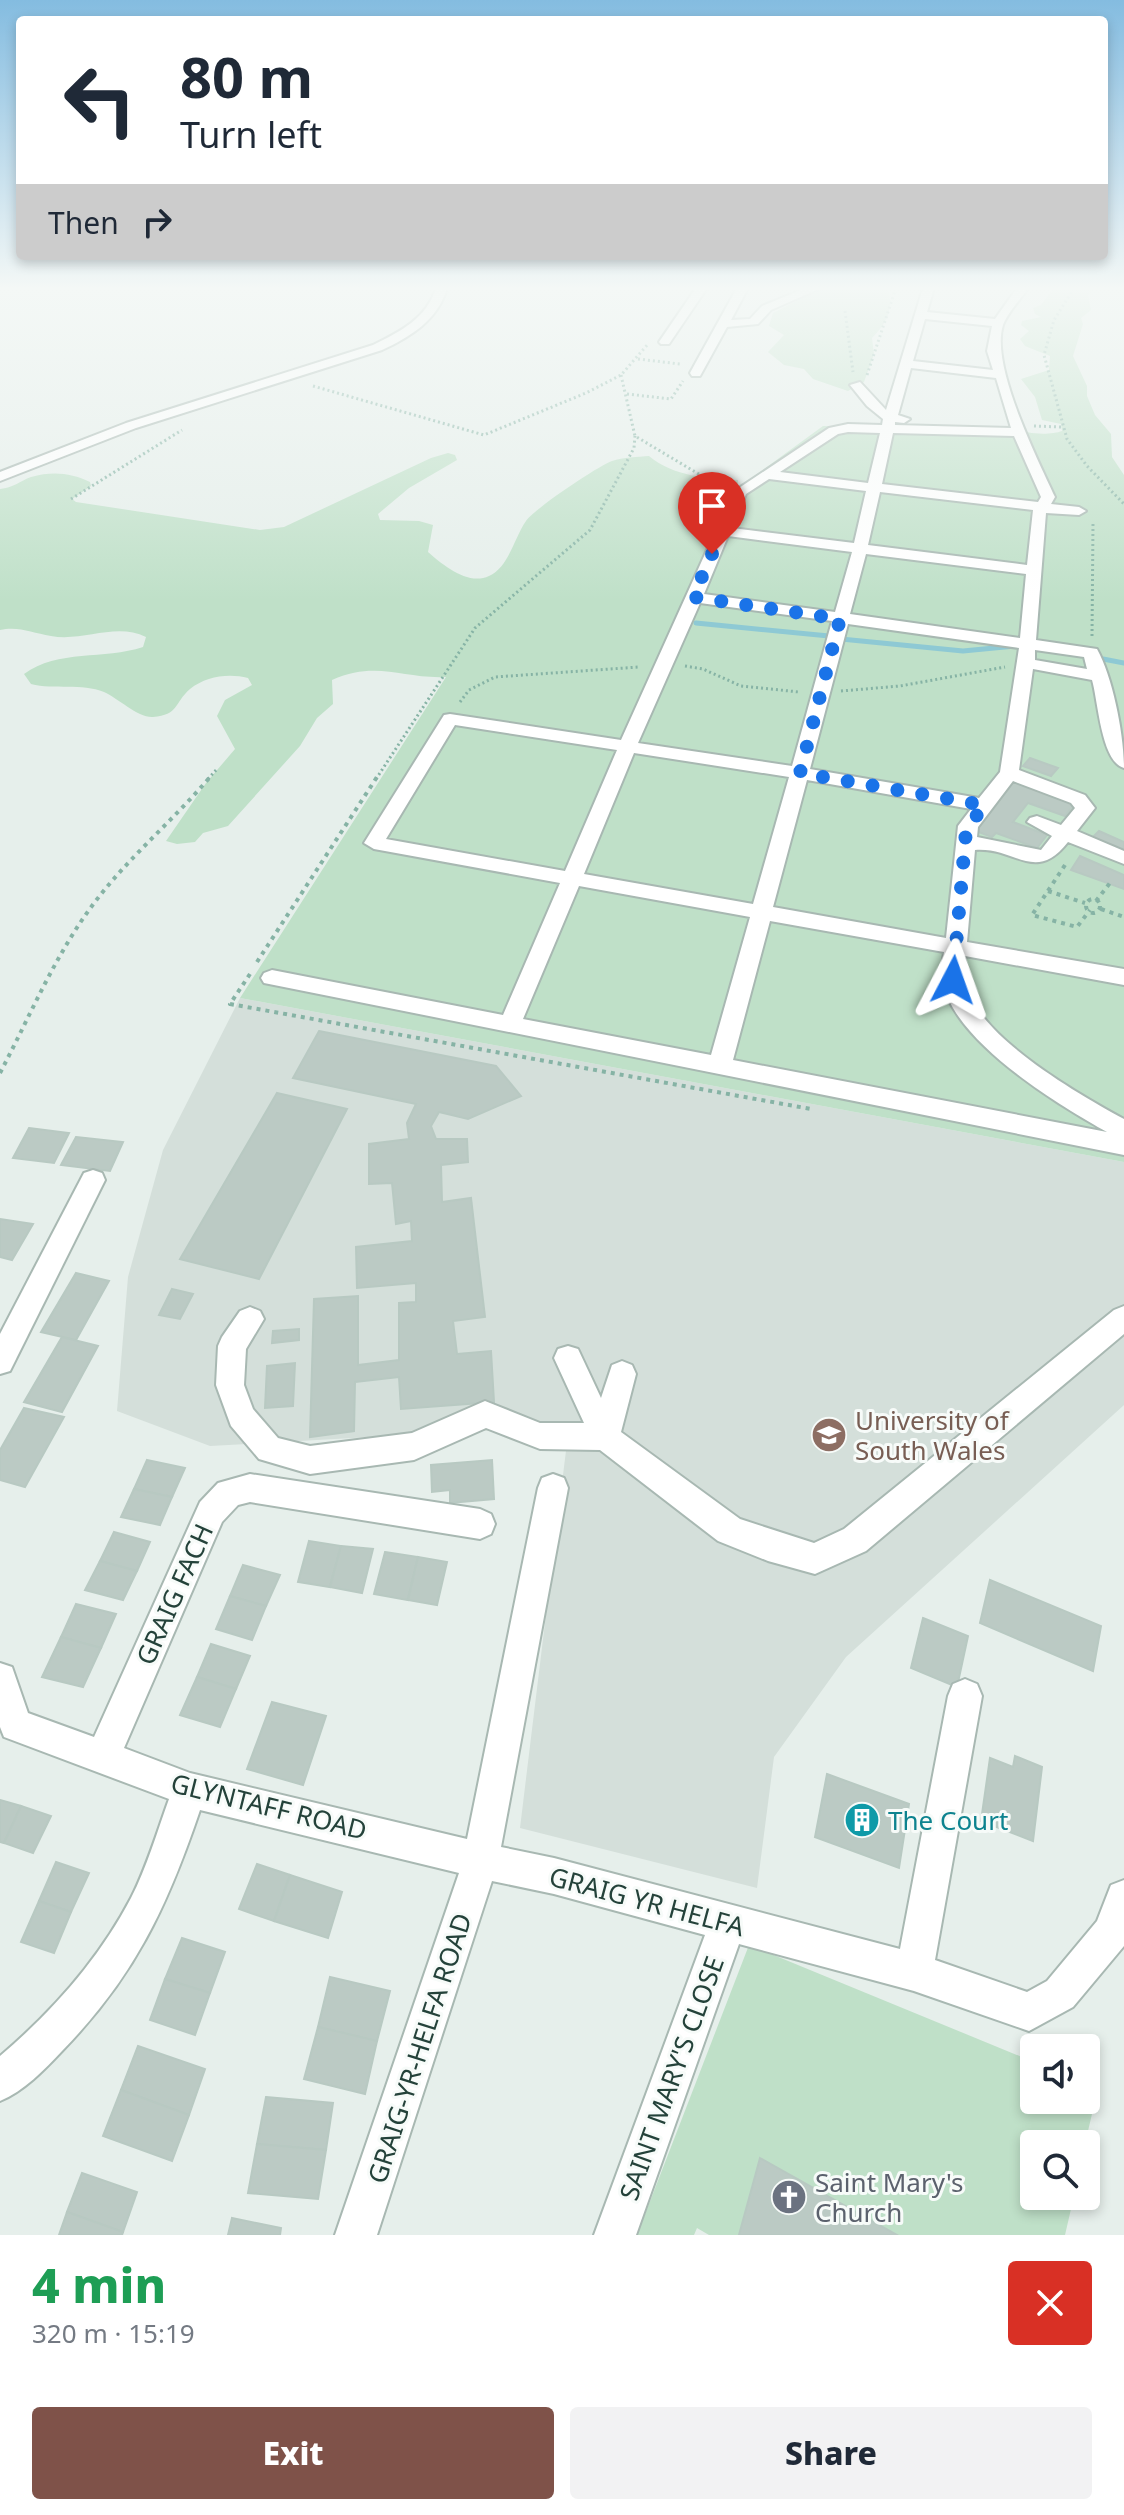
<!DOCTYPE html>
<meta charset="utf-8">
<style>
body{margin:0;font-family:"Noto Sans",sans-serif;background:#f2f2f3;color:#1f2937;height:100vh;display:flex;flex-direction:column;font-size:30px;white-space:nowrap}
*{box-sizing:border-box;margin:0}
p{font-size:26px;color:#747a83}
.icon{flex:none;width:44px;height:44px;fill:none;stroke:currentColor;stroke-width:2;stroke-linecap:round;stroke-linejoin:round}
.map{position:relative;height:2235px;overflow:hidden}
.side{display:flex;flex-direction:column;background:#fff;flex:1}
.side>*{flex:none}
.hud{position:absolute;left:16px;top:16px;width:1092px;height:244px;border-radius:8px;box-shadow:0 4px 12px #0003;background:#fff;color:#1f2937;overflow:hidden}
.tools{position:absolute;left:1020px;top:2034px;display:grid;gap:16px}
.tools a{display:grid;place-items:center;width:80px;height:80px;border-radius:8px;background:#fff;box-shadow:0 4px 12px #0003;font-size:40px}
.pin{position:absolute;display:grid;place-items:center;width:68px;height:68px;color:#fff;margin:-82px -34px;border-radius:50% 50% 50% 0;rotate:-45deg;box-shadow:0 0 8px #0007}
.pin .icon{rotate:45deg}
.me{position:absolute;width:88px;margin:-44px;rotate:4deg;stroke-linejoin:round;filter:drop-shadow(0 0 6px #0008)}
.turn{display:flex;align-items:center;gap:28px;height:168px;padding:0 32px;font-size:36px}
.turn .icon{width:104px;height:104px;stroke-width:2.5}
.turn b{display:block;font-size:56px;line-height:68px}
.then{display:flex;align-items:center;height:76px;padding:0 32px;background:#0003;gap:16px;font-size:30px}
.round{display:grid;place-items:center;flex:none;width:84px;height:84px;border-radius:8px;background:#f2f2f3}
.summary{display:flex;align-items:center;justify-content:space-between;height:136px;padding:0 32px}
h1{font-size:48px;font-weight:800;line-height:60px;color:#1e9e55}
.button{display:flex;gap:16px;margin-top:auto;padding:16px 32px}
.button a{flex:1;height:92px;border-radius:8px;background:#7f5249;color:#fff;font-size:32px;font-weight:800;line-height:92px;text-align:center}
.button a+a{background:#f2f2f3;color:#1f2937}
.map>svg:first-child{display:block}
.built{fill:#d4dfda}
.green{fill:#bfe0c8}
.lines{fill:none;stroke-linecap:round;stroke-linejoin:round}
.stream{stroke:#8ec9d4;stroke-width:5}
.building{fill:#bbcac4;stroke:#b8c9c2;stroke-width:2}
.minor-casing{stroke:#a8b8b2;stroke-width:4}
.path-far1{stroke:#86b3a5;stroke-width:3;stroke-dasharray:2 3;stroke-linecap:butt}
.path{stroke:#86b3a5;stroke-width:4;stroke-dasharray:4 5;stroke-linecap:butt}
.minor{fill:#fff;fill-rule:evenodd}
.route{stroke:#1a73e8;stroke-width:14;stroke-dasharray:0 25.2}
.labels{text-anchor:middle;dominant-baseline:central;stroke-width:6;stroke-linejoin:round;paint-order:stroke}
.near-education-label{font-size:26px;fill:#785e54;stroke:#f7fbf9;text-anchor:start}
.near-street-label{font-size:26px;fill:#24423a;stroke:#f7fbf9}
.near-culture-label{font-size:26px;fill:#0d838f;stroke:#f7fbf9;text-anchor:start}
.near-worship-label{font-size:26px;fill:#5b616d;stroke:#f7fbf9;text-anchor:start}
</style>
<div class="map">
<svg width="1124" height="2235" viewBox="0 0 1124 2235">
<rect width="100%" height="100%" fill="#e6efeb"/>
<path class="built" d="M240,998L1124,1162V1405L846,1657L774,1757L757,1888L520,1828L569,1426L210,1446L117,1411L128,1277L163,1150Z"/>
<g class="green">
<path d="M822,288H888C894,310 886,324 872,338L874,354L864,382L848,391L813,379L804,369L784,365L768,352L784,335L769,326L773,313Z"/>
<path d="M1054,288H1096L1088,295L1091,310L1081,318L1083,324L1073,356L1087,386V396L1095,415L1111,434L1112,457L1124,475V1162L240,998L446,677C402,679 377,660 332,680L333,704L317,718L300,746L228,826L203,833L195,842L177,844L166,841L206,783L235,749L217,716L225,700L252,685L248,678C229,673 206,676 190,689C174,703 179,715 153,717C138,718 118,698 104,692C82,683 54,690 31,684L24,674C58,649 104,660 143,647L146,637C116,622 83,642 51,636C32,633 19,626 0,630V489C13,488 20,481 31,477C53,471 71,473 90,482L91,486L72,499L76,502L260,530L284,527L431,458L448,453L455,455L457,460L409,488L378,514L380,520L419,521L433,525L428,552C443,565 468,586 489,576C509,567 514,538 526,521C534,509 598,466 612,461C623,457 638,457 649,456C674,477 707,478 738,480V488L823,426L1017,428C1026,435 1052,435 1062,431L1061,424L1042,420L1035,397L1021,379L1049,370L1050,356L1025,346L1020,339L1029,331L1021,325L1022,321L1041,317L1035,314L1033,308L1041,305Z"/>
<path d="M749,1945L1034,2062V2100H1086V2083L1098,2088L1085,2144H1034V2196H1074L1065,2235H897L760,2158L739,2235H709L697,2228L694,2235H637Z"/>
</g>
<g class="lines">
<g class="stream">
<path d="M696,623L829,636"/>
<path d="M841,639L963,651L1015,646"/>
<path d="M1098,658L1124,663"/>
</g>
</g>
<g class="building">
<path d="M1030,758L1058,768L1051,776L1023,766Z"/>
<path d="M1014,781L1075,803L1065,816L1028,803L1013,822L1047,835L1037,848L996,833L992,837L976,831Z"/>
<path d="M1099,831L1124,842V847L1120,851L1091,839Z"/>
<path d="M1080,856L1124,875V889L1071,870Z"/>
<path d="M319,1031L496,1066L521,1096L468,1119L439,1112L431,1126L436,1139H467L468,1162L441,1165L442,1202L471,1198L485,1317L453,1321L457,1354L491,1351L494,1402L401,1409L399,1377L355,1382L354,1431L310,1437L314,1299L358,1296V1365L399,1360V1303L416,1302V1283L357,1288L356,1247L412,1241L411,1221L396,1224L392,1183L369,1184V1144L409,1139L407,1123L416,1104L293,1078Z"/>
<path d="M277,1093L347,1109L259,1279L180,1259Z"/>
<path d="M29,1128L69,1133L54,1163L13,1158Z"/>
<path d="M76,1137L123,1142L110,1171L61,1165Z"/>
<path d="M0,1219L33,1224L12,1260L0,1257Z"/>
<path d="M76,1273L109,1281L76,1340L41,1332Z"/>
<path d="M172,1289L193,1294L180,1319L159,1315Z"/>
<path d="M299,1329V1340L272,1343L273,1331Z"/>
<path d="M62,1337L98,1346L62,1412L24,1402Z"/>
<path d="M295,1363L293,1406L265,1408L267,1366Z"/>
<path d="M24,1408L64,1417L25,1487L0,1480V1450Z"/>
<path d="M147,1460L185,1468L172,1497L134,1489Z"/>
<path d="M492,1460L494,1499L450,1503V1490L432,1492L431,1465Z"/>
<path d="M134,1489L172,1497L160,1525L121,1517Z"/>
<path d="M114,1532L150,1542L137,1571L100,1561Z"/>
<path d="M309,1541L341,1546L330,1587L298,1582Z"/>
<path d="M341,1546L373,1549L362,1593L330,1587Z"/>
<path d="M385,1552L418,1557L408,1600L374,1594Z"/>
<path d="M418,1557L447,1562L437,1605L408,1600Z"/>
<path d="M100,1561L137,1571L123,1600L85,1590Z"/>
<path d="M243,1565L280,1575L266,1606L230,1596Z"/>
<path d="M990,1580L1101,1626L1093,1671L980,1623Z"/>
<path d="M230,1596L266,1606L252,1640L216,1629Z"/>
<path d="M76,1604L116,1614L101,1648L61,1637Z"/>
<path d="M923,1618L968,1636L957,1687L911,1668Z"/>
<path d="M61,1637L101,1648L83,1687L42,1677Z"/>
<path d="M211,1644L250,1656L236,1689L197,1677Z"/>
<path d="M197,1677L236,1689L220,1727L180,1715Z"/>
<path d="M272,1702L326,1716L303,1785L247,1769Z"/>
<path d="M1015,1756L1042,1767L1033,1841L981,1821L990,1758L1013,1767Z"/>
<path d="M827,1774L909,1804L899,1868L815,1837Z"/>
<path d="M0,1800L21,1806L4,1843L0,1842Z"/>
<path d="M21,1806L51,1816L33,1853L4,1843Z"/>
<path d="M56,1862L89,1873L71,1912L39,1901Z"/>
<path d="M257,1864L290,1875L274,1921L239,1909Z"/>
<path d="M290,1875L342,1892L328,1938L274,1921Z"/>
<path d="M39,1901L71,1912L54,1953L21,1942Z"/>
<path d="M182,1938L225,1952L210,1993L165,1979Z"/>
<path d="M330,1977L390,1991L377,2041L318,2027Z"/>
<path d="M165,1979L210,1993L195,2035L150,2020Z"/>
<path d="M318,2027L377,2041L365,2094L304,2079Z"/>
<path d="M138,2046L205,2069L189,2115L121,2090Z"/>
<path d="M121,2090L189,2115L172,2161L103,2136Z"/>
<path d="M266,2097L333,2103L326,2150L257,2144Z"/>
<path d="M257,2144L326,2150L318,2199L248,2193Z"/>
<path d="M760,2158L897,2235H739Z"/>
<path d="M82,2173L137,2192L123,2232L67,2212Z"/>
<path d="M67,2212L123,2232L122,2235H59Z"/>
<path d="M232,2218L281,2228L280,2235H228Z"/>
</g>
<g class="lines">
<defs>
<g id="minor">
<path d="M436,288H447C438,320 410,337 382,350L136,428L0,481V472L126,423L373,345C400,332 427,318 436,288Z"/>
<path d="M696,288H707L669,344H661L659,342Z"/>
<path d="M737,288H748L731,320L750,319L762,306L806,288H821L771,310L758,324L727,327L700,376H692L690,373Z"/>
<path d="M923,288H934L927,312L995,319L1017,288H1028C1021,299 1008,312 1003,325C990,365 1037,458 1055,497L1051,504L1079,507L1086,511L1079,515L1046,513L1036,640L1097,649C1113,678 1124,735 1124,768C1101,762 1098,700 1092,680L1033,669L1019,770L1085,795L1095,808L1077,831L1124,851V864L1068,842C1035,884 1016,847 975,850L967,942L1124,969V985L965,956C963,971 964,984 971,998C994,1045 1078,1094 1124,1119V1155L264,983L261,978L264,973L272,970L503,1015L560,883L374,849L364,843L444,715L450,714L621,740L733,492L829,428L848,424L882,425L883,419L867,406L850,385L860,382L886,410ZM925,319L992,326L987,351L993,370L913,361ZM911,368L996,378L1011,428L895,425V422L904,423L910,419L898,415ZM848,432L880,433L868,483L780,472L838,434ZM893,433L1014,436L1041,497L1038,502L882,484ZM769,479L866,491L854,543L732,528L746,494ZM880,492L1033,510L1027,565L868,545ZM728,536L852,552L835,612L704,594ZM866,554L1026,574L1020,638L850,614ZM700,603L832,621L792,766L638,743ZM848,624L1019,648L1000,772L979,798L810,769ZM1035,650L1084,657L1087,669L1035,660ZM455,725L617,750L565,871L386,839ZM634,753L789,777L753,904L584,874ZM807,780L971,809L958,826L946,938L773,907ZM1013,781L1071,803L1075,808L1061,825L1037,816L1030,818L1027,822L1052,836L1041,850L977,837L978,827ZM579,886L750,917L711,1055L523,1019ZM770,921L944,952C943,960 941,969 942,977C948,1038 1058,1105 1107,1132L733,1060Z"/>
<path d="M93,1170L102,1173L105,1180L10,1371L0,1374V1334L84,1173Z"/>
<path d="M1124,1306V1334L866,1551L815,1574L768,1561L718,1541L600,1450L540,1449L486,1428L414,1460L310,1474L259,1459L231,1426L216,1385L218,1346L222,1337L240,1311L250,1307L260,1311L264,1319L246,1349L244,1385L253,1409L278,1438L310,1446L412,1433L485,1401L540,1423H584L554,1358L558,1349L568,1346L578,1349L601,1398L612,1365L622,1361L632,1365L636,1374L621,1432L740,1519L814,1543L844,1529L1114,1310Z"/>
<path d="M250,1474L480,1509L491,1514L495,1524L491,1534L480,1539L250,1502L238,1505L222,1522L124,1748L190,1773L467,1839L538,1488L542,1478L553,1474L564,1478L568,1488L501,1847L554,1858L900,1949L948,1696L953,1684L965,1679L977,1684L982,1696L935,1960L1027,1992L1047,1981L1097,1921L1111,1885L1124,1880V1946L1073,2007L1029,2031L914,1991L739,1944L636,2235H594L705,1935L554,1894L492,1881L377,2235H335L459,1873L200,1810C167,1907 135,1976 62,2051C44,2070 24,2091 0,2101V2056C52,2012 99,1959 131,1898C147,1867 157,1832 169,1799L4,1737L0,1727V1663L12,1667L28,1713L94,1737L200,1502L218,1483Z"/>
</g>
</defs>
<use href="#minor" class="minor-casing"/>
<g class="path-far1">
<path d="M1074,288L1054,320L1044,355L1067,439L1087,466L1124,504"/>
<path d="M845,311L853,372"/>
<path d="M638,359L680,364"/>
<path d="M621,375L635,436L702,476L726,481"/>
<path d="M867,375L896,288"/>
<path d="M313,386L484,435L586,393L621,375L649,343"/>
<path d="M627,394L671,399L683,381"/>
<path d="M1034,426L1061,427"/>
<path d="M71,499L182,430"/>
<path d="M1092,636L1093,522"/>
<path d="M685,666L703,669L741,686L799,692"/>
<path d="M841,691L900,686L1005,667"/>
<path d="M460,702L469,690L495,677L639,667"/>
<path d="M208,779L218,768"/>
<path d="M376,779L475,628L590,530L634,448L635,436"/>
</g>
<g class="path">
<path d="M1065,865L1032,915L1077,927L1090,910"/>
<path d="M1048,891L1085,903"/>
<circle cx="1093" cy="906" r="7"/>
<path d="M1096,901L1110,883"/>
<path d="M1101,909L1124,917"/>
<path d="M257,962L377,777"/>
<path d="M250,974L230,1004L811,1109"/>
<path d="M0,1073C29,1018 53,960 89,910C124,861 171,823 210,777"/>
</g>
<use href="#minor" class="minor"/>
</g>
<linearGradient id="sky" x2="0" y2="1"><stop stop-color="#84bce0"/><stop offset="0.48" stop-color="#f4f8f6"/><stop offset="1" stop-color="#f4f8f6" stop-opacity="0"/></linearGradient>
<rect width="1124" height="601" fill="url(#sky)"/>
<g class="lines">
<path class="route" d="M712,554L693,597L840,619L800,773L984,805L966,831L953,980"/>
</g>
<defs>
<symbol id="university-disc" viewBox="-11 -11 22 22"><circle r="9.5" fill="#8d6e63" stroke="#f7fbf9"/><path d="M0-5L7-2L0 1L-7-2ZM-4 1L0 2.5L4 1V4Q0 6-4 4Z" fill="#fff"/></symbol>
<symbol id="building-disc" viewBox="-11 -11 22 22"><circle r="9.5" fill="#0f9aa8" stroke="#f7fbf9"/><path d="M-4-6H4V6H1V3H-1V6H-4ZM-2.5-4.3h1.7v1.8h-1.7ZM.8-4.3h1.7v1.8H.8ZM-2.5-1h1.7V.8h-1.7ZM.8-1h1.7V.8H.8Z" fill="#fff"/></symbol>
<symbol id="church-disc" viewBox="-11 -11 22 22"><circle r="9.5" fill="#6b7280" stroke="#f7fbf9"/><path d="M-1.2-6h2.4v3.5h3.3v2.4h-3.3V6h-2.4V-.1h-3.3v-2.4h3.3Z" fill="#fff"/></symbol>
</defs>
<g fill-rule="evenodd">
<use href="#university-disc" x="809" y="1415" width="40" height="40"/>
<use href="#building-disc" x="842" y="1800" width="40" height="40"/>
<use href="#church-disc" x="769" y="2177" width="40" height="40"/>
</g>
<g class="labels">
<g class="near-education-label">
<text x="855" y="1420">University of<tspan x="855" dy="30">South Wales</tspan></text>
</g>
<g class="near-street-label">
<text transform="translate(174 1594) rotate(-66)">GRAIG FACH</text>
<text transform="translate(269 1806) rotate(14)">GLYNTAFF ROAD</text>
<text transform="translate(647 1901) rotate(15)">GRAIG YR HELFA</text>
<text transform="translate(419 2048) rotate(-72)">GRAIG-YR-HELFA ROAD</text>
<text transform="translate(671 2078) rotate(-70)">SAINT MARY'S CLOSE</text>
</g>
<g class="near-culture-label">
<text x="888" y="1820">The Court</text>
</g>
<g class="near-worship-label">
<text x="815" y="2182">Saint Mary's<tspan x="815" dy="30">Church</tspan></text>
</g>
</g>
</svg>
<div class="tools">
<a><svg class="icon" aria-label="sound" viewBox="0 0 24 24"><path d="M4 9h4l5-4v14l-5-4H4zM17 9q2 3 0 6"/></svg></a>
<a><svg class="icon" aria-label="search" viewBox="0 0 24 24"><circle cx="10" cy="10" r="6"/><path d="M15 15l6 6"/></svg></a>
</div>
<div class="pin" style="left:712px;top:554px;background:#d93025"><svg class="icon" aria-label="arrive" viewBox="0 0 24 24"><path d="M6 21V4h12l-3 4 3 4H6"/></svg></div>
<svg class="me" style="left:953px;top:980px" viewBox="-20 -20 40 40"><path d="M0-17L14 15 0 8-14 15z" fill="#1a73e8" stroke="#fff" stroke-width="4"/></svg>
<div class="hud">
<div class="turn"><svg class="icon" aria-label="left" viewBox="0 0 24 24"><path d="M17 20v-9H6M10 6l-5 5 5 5"/></svg><div><b>80 m</b>Turn left</div></div>
<div class="then">Then<svg class="icon" aria-label="right" viewBox="0 0 24 24"><path d="M7 20v-9h11M14 6l5 5-5 5"/></svg></div>
</div>
</div>
<section class="side">
<div class="summary"><div><h1>4 min</h1><p>320 m · 15:19</p></div><a class="round" style="background:#d93025;color:#fff"><svg class="icon" aria-label="close" viewBox="0 0 24 24"><path d="M6 6l12 12M18 6L6 18"/></svg></a></div>
<div class="button"><a>Exit</a><a>Share</a></div>
</section>
